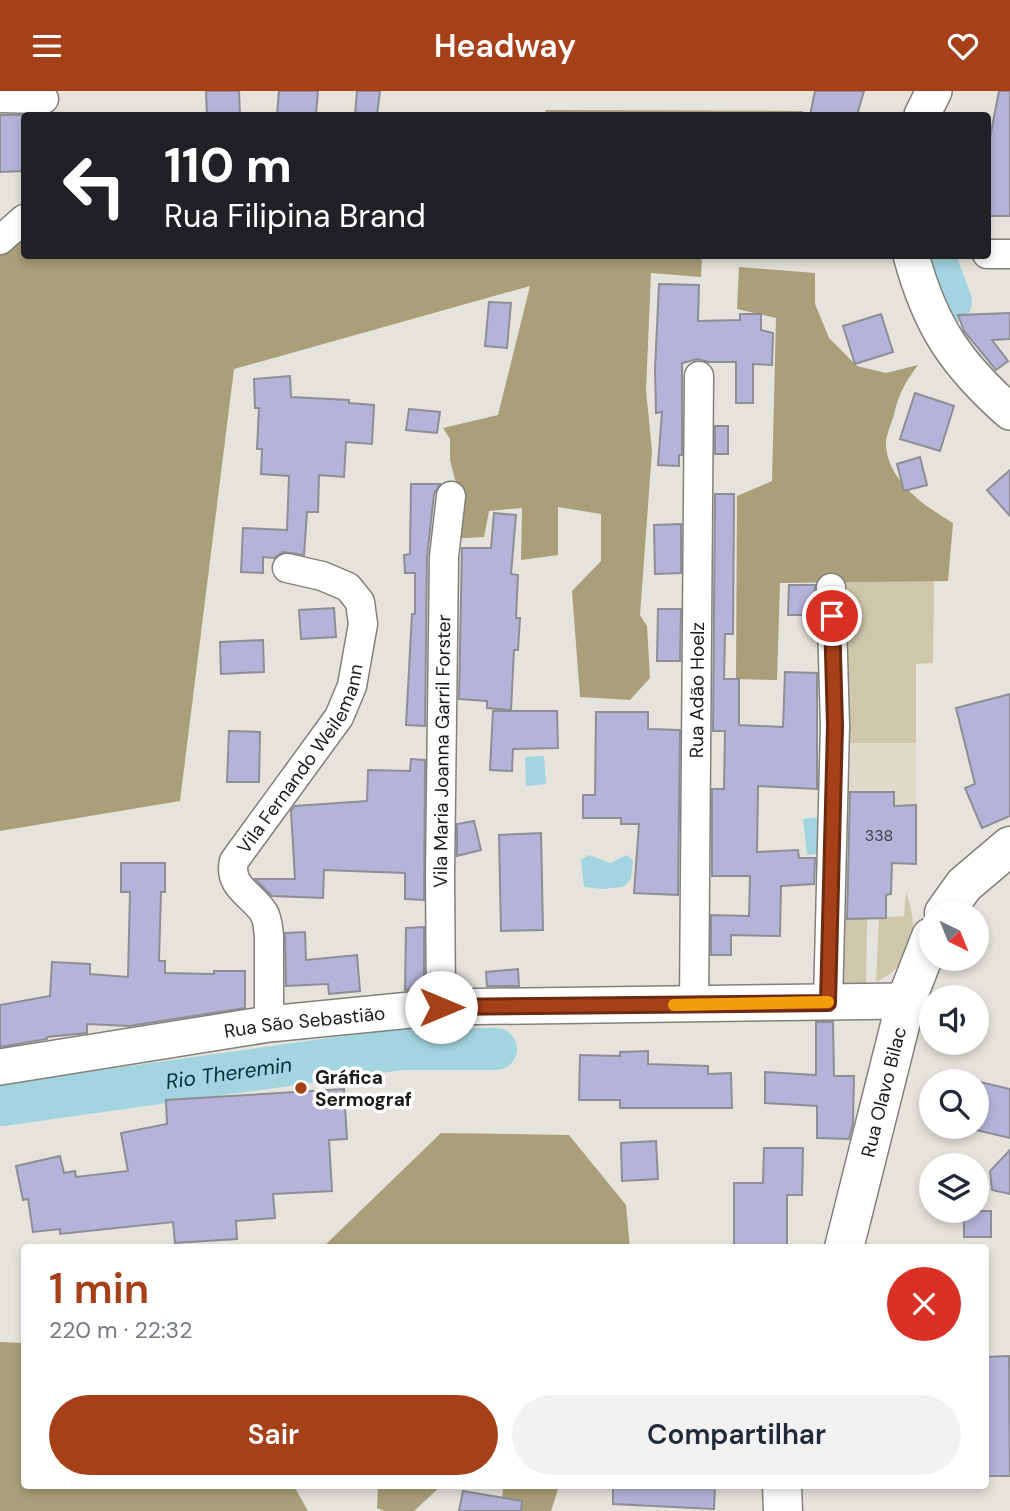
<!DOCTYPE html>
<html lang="pt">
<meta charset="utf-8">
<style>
body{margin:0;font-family:"DM Sans",sans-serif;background:#f2f2f3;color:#1f2937;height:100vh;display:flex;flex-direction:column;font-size:26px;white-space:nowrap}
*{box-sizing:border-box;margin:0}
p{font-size:23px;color:#747a83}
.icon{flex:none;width:38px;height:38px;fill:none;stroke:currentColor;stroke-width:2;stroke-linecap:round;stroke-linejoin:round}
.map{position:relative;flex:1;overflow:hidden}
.details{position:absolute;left:21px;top:1153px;width:968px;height:245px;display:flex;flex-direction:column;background:#fff;border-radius:7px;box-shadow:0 4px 10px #0003}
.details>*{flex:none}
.banner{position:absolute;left:21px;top:21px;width:970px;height:147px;border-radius:7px;box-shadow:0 4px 10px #0003;background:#202124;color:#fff;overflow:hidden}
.needle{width:46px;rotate:137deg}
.tools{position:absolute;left:919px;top:810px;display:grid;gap:14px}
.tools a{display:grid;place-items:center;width:70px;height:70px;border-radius:50%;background:#fff;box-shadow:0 4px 10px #0003;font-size:35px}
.pin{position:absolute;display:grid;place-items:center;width:60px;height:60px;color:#fff;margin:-30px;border:4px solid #fff;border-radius:50%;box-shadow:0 2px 7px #0007}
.me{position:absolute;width:77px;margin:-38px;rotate:90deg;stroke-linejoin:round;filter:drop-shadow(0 0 5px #0008)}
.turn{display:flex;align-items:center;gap:24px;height:147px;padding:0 28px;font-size:32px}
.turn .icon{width:91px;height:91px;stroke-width:2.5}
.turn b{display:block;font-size:49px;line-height:60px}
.round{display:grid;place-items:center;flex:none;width:74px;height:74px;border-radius:37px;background:#f2f2f3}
.summary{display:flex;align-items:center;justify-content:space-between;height:119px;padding:0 28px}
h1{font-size:42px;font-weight:600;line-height:52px;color:#a64018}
.action{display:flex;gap:14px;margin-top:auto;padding:14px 28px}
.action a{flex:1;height:80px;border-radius:42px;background:#a64018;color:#fff;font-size:28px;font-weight:600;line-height:80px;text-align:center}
.action a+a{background:#f2f2f3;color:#1f2937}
header{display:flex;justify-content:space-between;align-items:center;height:91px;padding:0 28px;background:#a64018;color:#fff;font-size:32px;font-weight:600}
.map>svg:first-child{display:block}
.built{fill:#dedbcb}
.green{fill:#cec7ac}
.forest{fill:#a99f79}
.water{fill:#a3d5e1}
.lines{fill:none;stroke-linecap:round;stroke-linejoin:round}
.river{stroke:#a3d5e1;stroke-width:42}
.building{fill:#b5b3d9;stroke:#8e8e95;stroke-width:2}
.minor-casing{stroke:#828079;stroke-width:31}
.tertiary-casing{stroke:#828079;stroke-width:38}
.secondary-casing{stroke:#828079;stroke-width:41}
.minor{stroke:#fff;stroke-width:28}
.tertiary{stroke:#fff;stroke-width:35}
.secondary{stroke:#fff;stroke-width:38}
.route-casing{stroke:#6c2a10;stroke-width:18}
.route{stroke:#a64018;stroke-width:12}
.slow{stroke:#f59e0b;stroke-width:12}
.poi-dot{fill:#a64018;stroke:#fff;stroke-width:2.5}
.labels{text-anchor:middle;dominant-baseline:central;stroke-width:7;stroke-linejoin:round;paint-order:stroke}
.number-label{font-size:16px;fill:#424148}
.street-label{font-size:19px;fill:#1b1b18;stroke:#fff}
.poi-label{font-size:19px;font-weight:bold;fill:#1b1b18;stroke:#fff;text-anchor:start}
.water-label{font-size:21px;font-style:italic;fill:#00303a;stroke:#fff}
</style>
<header><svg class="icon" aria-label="menu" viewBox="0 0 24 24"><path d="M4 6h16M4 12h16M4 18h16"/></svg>Headway<svg class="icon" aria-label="heart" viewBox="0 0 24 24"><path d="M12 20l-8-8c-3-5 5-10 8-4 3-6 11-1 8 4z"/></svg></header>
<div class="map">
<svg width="1010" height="1420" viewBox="0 0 1010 1420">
<rect width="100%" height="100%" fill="#e5e3db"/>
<path class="built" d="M841,652H916V714L894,715V701H842Z"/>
<g class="green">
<path d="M886,490H934L933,572L916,573V652H841L834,491Z"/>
<path d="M906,800C919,840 917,871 876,891L879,827L904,825Z"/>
<path d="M867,827L866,893L831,895L843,828Z"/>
</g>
<g class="forest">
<path d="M546,19L803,20L802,24H544Z"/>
<path d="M24,118V164L702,165L701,186L651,182L646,299L652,360L640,524L647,535L650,587L630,609L580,606L572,500L601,470V423L558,416V464L521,469L522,417L489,420L484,446L447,448L460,408L450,369V348L443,337L498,324L530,195L234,278L180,710L0,740V136Z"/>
<path d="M739,176L815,182V213L829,247L857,275L886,282L918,274C904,293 900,301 894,323C892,331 887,342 886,350C885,388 924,415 953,432L948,490L780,492L777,589L736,588L737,405L772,390L776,227L737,218Z"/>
<path d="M441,1042L569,1044L626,1114L630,1157H322Z"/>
<path d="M0,1251L24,1252V1395H294L308,1420H0Z"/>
<path d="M378,1395H441L414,1420H384L377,1417Z"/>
<path d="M503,1395H559L551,1420H502Z"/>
</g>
<g class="water">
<path d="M544,665L546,693L526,695L525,666Z"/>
<path d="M821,726L824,762L807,764L803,728Z"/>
<path d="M589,764L610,772L627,764L633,770L631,788L623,796L603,798L584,796L581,769Z"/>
</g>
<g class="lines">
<g class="river">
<path d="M934,164L951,211"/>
<path id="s1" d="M3,1014L401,958H496"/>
</g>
</g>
<g class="building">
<path d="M206,0H239L240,24H207Z"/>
<path d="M279,0H318L316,24H277Z"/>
<path d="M357,0H380L377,24H355Z"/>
<path d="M815,0H864L857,24H810Z"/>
<path d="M999,0H1010V125H987V62Z"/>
<path d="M0,24H24V80L0,81Z"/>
<path d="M659,193L699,194L698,230L740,229V223H761V239L773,242L772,274L753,273V312H736V271H708L698,268L682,272V364H679V375L658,374L662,321L656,322L655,278Z"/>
<path d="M489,211L511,212L507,257L485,255Z"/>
<path d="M1010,222V248L992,249L1008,270L996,279L964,240L958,224Z"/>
<path d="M881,223L893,261L855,273L843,235Z"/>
<path d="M290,285L291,306L349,309V312L374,314L372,353L346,351L344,386L319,384L318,421H307L304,464L283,461L274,467L263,466V482L241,481L243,437L287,439L289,385L261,383L262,358H257L259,317H255L254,288Z"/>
<path d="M915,302L954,315L940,360L900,348Z"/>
<path d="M409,318L440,321L437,342L406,339Z"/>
<rect x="715" y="335" width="13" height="28"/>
<path d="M920,366L927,394L904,400L897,373Z"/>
<path d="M1010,379V425L987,399Z"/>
<path d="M411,393H440L434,403L427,466L425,635L406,634L412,523H415V482H405L404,464L410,463Z"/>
<path d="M715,403H734L733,543H725L724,588H739V634L783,636L785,581L817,582V698L758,695L757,761L798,759L799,767H815L814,793L781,795L780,845L731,844V864H711V824L749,825L750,785H712V698H724L725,640H713Z"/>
<path d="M494,422L516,424L511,483L518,484L516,527H520L518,559H514L511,619L487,617V610L459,608L462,457H491Z"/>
<path d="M681,433V482L655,483L654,434Z"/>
<path d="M789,494H815V524H788Z"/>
<path d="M334,517L336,546L301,548L299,519Z"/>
<path d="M658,518H681L680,570H657Z"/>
<path d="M263,549L264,581L221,583L220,551Z"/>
<path d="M1010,603V725L982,737L965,697L975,693L956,617Z"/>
<path d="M493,620H557L558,657L513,658L512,680L490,679Z"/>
<path d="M596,621H648V638L680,639L678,804L634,802L639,733H621V727H583V704H595Z"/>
<path d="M229,640L260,641L259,691H227Z"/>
<path d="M411,668L425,669L424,809L405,808V782L324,779L323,807L272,805L255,788H295L291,720L295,715L367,710L368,679L410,680Z"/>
<path d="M850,701H894V715L916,714V773L892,772L891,803L886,804V827L847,828Z"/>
<path d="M474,730L481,759L457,765V733Z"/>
<path d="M541,742L543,839L501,840L499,744Z"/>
<path d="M121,772H165V801H161L159,870H165V882L214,883V880H245V917L129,935L87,933V942L47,946V948L0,956V914L50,905L52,871L90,873V883L128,886L130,801H121Z"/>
<path d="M424,836V897L405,899L406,837Z"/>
<path d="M305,841L306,869L357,864L360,900L329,903L328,893L286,895L285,842Z"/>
<path d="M518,878L519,895H487L486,881Z"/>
<path d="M816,931H833L834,985H854L853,1032L849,1048L817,1047V1015L765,1012V981L816,984Z"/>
<path d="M648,960V973L708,975V983L731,982L732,1017H620V1009H579L580,964L620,965V961Z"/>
<path d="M976,990L1010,998V1047L976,1039Z"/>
<path d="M344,998L347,1048L329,1049L332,1100L273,1103L275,1127L236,1130L237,1148L175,1152L173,1131L60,1143V1138L33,1141L28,1108L23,1109L16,1075L60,1065L64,1082L75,1080L76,1086L128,1080L121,1042L167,1033L166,1009Z"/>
<path d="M656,1050L658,1088L622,1090L621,1052Z"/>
<path d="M764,1057H803L802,1104H787V1157H734V1092H763Z"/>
<path d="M1010,1059V1103L992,1099L990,1080Z"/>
<rect x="964" y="1120" width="27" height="26"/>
<path d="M1009,1265L1010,1385H985V1266Z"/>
<path d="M613,1395H715L714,1418L613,1413Z"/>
<path d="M463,1400L522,1410L521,1420H459Z"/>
</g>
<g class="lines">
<defs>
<g id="minor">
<path d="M0,7L44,8"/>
<path d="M0,149L24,128"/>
<path d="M987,163H1010"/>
<path d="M828,912L835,635L831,497"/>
<path id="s2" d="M694,914L699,285"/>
<path id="s3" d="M441,916L440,783L444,466L451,405"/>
<path id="s4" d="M269,933V845C268,838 268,829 264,822C252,803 228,796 234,770L339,626L352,595L363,533L360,511L348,496L322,485L287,477"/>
</g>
<g id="tertiary">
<path d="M922,24L934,0"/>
<path d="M911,164C930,235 956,273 1010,321"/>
<path id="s5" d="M0,976L269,933L441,916L906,910"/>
</g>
<g id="secondary">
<path d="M944,822L964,794L1010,755"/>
<path id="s6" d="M844,1157L906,910L931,846"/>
<path d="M782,1395L783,1420"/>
</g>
</defs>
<use href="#minor" class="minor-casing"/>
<use href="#tertiary" class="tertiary-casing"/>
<use href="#secondary" class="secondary-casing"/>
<use href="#minor" class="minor"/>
<use href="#tertiary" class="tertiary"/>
<use href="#secondary" class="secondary"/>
</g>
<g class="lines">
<defs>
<path id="route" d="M441,916L828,912L835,635L832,525"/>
</defs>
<use href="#route" class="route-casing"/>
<use href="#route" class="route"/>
<path class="slow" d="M674,914L828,911"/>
</g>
<circle class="poi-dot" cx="301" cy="997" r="7"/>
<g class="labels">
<g class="number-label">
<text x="879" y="744">338</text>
</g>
<g class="street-label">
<text stroke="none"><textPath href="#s2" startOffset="315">Rua Adão Hoelz</textPath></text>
<text stroke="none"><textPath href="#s3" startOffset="256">Vila Maria Joanna Garril Forster</textPath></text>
<text stroke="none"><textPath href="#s4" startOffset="298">Vila Fernando Weilemann</textPath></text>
<text stroke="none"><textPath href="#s5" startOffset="308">Rua São Sebastião</textPath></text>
<text stroke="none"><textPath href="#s6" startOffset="161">Rua Olavo Bilac</textPath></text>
</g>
<g class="poi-label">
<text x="315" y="986">Gráfica<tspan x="315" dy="22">Sermograf</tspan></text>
</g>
<g class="water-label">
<text stroke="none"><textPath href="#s1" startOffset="228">Rio Theremin</textPath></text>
</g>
</g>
</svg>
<div class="tools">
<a><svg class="needle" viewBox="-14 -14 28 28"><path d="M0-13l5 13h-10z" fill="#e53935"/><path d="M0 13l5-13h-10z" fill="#747a83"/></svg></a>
<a><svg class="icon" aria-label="sound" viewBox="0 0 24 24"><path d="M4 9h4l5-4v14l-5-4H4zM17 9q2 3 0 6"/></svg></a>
<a><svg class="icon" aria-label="search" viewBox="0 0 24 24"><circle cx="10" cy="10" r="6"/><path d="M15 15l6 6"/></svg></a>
<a><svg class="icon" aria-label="layers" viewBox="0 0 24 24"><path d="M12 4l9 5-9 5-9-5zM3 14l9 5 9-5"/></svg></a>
</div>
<div class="pin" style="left:832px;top:525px;background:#d93025"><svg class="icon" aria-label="arrive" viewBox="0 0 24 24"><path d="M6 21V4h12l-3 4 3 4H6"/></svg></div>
<svg class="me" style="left:441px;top:916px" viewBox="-20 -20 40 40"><circle r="19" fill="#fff"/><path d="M0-13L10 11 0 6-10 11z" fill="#a64018"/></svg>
<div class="banner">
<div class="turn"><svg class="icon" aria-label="left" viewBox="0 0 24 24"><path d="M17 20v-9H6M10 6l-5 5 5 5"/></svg><div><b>110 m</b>Rua Filipina Brand</div></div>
</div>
<section class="details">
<div class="summary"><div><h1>1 min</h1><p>220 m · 22:32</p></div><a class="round" style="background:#d93025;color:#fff"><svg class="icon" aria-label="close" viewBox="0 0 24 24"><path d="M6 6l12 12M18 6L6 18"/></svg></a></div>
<div class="action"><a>Sair</a><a>Compartilhar</a></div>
</section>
</div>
